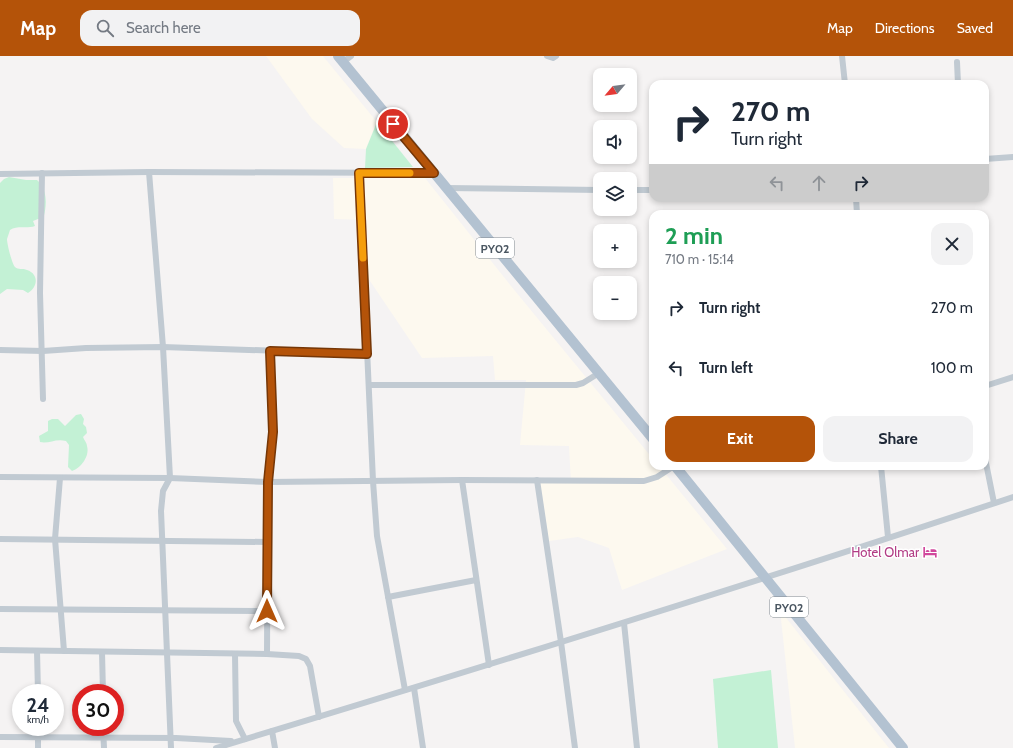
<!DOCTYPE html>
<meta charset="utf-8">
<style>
body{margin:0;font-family:Cabin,sans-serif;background:#f2f2f3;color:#1f2937;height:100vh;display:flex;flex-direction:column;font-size:15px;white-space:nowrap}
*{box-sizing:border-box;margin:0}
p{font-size:13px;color:#747a83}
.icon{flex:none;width:22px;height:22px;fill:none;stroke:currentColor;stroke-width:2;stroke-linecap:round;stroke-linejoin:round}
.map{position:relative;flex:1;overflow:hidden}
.sheet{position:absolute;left:649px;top:154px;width:340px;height:260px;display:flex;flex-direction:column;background:#fff;border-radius:12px;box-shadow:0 2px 6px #0003}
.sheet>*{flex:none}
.hud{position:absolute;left:649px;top:24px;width:340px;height:122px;border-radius:12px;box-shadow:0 2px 6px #0003;background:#fff;color:#1f2937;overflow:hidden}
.needle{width:26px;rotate:241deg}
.buttons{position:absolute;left:593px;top:12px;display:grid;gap:8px}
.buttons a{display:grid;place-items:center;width:44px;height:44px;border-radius:8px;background:#fff;box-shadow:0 2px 6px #0003;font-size:20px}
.speed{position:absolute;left:12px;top:628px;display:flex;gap:8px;font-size:20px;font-weight:700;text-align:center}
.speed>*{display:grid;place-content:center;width:52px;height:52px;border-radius:50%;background:#fff;box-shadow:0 2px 6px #0003;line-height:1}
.speed small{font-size:10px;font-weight:400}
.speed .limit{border:6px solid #d22;background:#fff;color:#111}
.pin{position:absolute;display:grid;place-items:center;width:34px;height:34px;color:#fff;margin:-17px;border:2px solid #fff;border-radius:50%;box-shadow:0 1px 4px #0007}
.me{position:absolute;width:44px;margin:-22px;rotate:0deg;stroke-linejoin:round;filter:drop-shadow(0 0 3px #0008)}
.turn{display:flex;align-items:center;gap:14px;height:84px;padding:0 16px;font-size:18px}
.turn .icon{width:52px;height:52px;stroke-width:2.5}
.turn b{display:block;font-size:28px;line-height:34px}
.lanes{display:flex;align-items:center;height:38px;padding:0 16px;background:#0003;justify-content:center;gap:20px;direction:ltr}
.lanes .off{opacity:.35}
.round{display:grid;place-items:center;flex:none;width:42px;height:42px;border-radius:12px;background:#f2f2f3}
.overview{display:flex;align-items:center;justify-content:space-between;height:68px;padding:0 16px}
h1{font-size:24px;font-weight:800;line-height:30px;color:#1e9e55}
.action{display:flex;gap:8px;margin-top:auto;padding:8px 16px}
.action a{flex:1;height:46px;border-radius:12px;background:#b45309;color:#fff;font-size:16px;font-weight:800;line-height:46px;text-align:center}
.action a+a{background:#f2f2f3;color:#1f2937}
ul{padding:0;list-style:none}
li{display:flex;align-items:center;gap:12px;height:60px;padding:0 16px}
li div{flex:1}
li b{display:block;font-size:15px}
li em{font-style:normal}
header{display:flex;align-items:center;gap:24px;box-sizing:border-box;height:56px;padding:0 20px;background:#b45309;color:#fff}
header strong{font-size:19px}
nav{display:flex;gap:22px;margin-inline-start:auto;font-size:14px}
.search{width:280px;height:36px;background:#f2f2f3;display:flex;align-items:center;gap:10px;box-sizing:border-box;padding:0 14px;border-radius:12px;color:#747a83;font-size:15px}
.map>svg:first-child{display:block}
.commercial{fill:#fdf9ef}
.green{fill:#c3f1d5}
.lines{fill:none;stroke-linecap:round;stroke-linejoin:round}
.street{stroke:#c1cad2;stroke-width:6}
.primary{stroke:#b3c2d1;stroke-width:10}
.route-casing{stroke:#753606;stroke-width:10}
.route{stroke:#b45309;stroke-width:7}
.slow{stroke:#f59e0b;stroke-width:7}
.labels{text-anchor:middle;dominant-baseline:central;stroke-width:3;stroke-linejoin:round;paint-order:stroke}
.shield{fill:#fff;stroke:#808990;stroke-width:1}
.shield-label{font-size:12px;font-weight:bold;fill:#4a5661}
.hotel-label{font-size:13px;fill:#b23c85;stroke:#fff;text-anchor:end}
</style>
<header>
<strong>Map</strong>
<div class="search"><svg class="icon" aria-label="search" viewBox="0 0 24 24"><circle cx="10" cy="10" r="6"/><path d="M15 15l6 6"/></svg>Search here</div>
<nav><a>Map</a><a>Directions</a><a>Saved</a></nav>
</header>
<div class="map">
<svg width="1013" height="692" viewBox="0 0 1013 692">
<rect width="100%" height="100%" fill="#f5f3f3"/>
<g class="commercial">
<path d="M266,0H323L377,66L366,93L344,92L312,63Z"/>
<path d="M333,122H425L511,230L653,403V410H659L727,493L622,534L609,492L578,481L549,485L540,427H571L569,390L520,389L526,324H495L493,300L422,302L368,222L367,164L334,163Z"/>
<path d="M780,554L850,643L889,692H795Z"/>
</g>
<g class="green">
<path d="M377,66L413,111L365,112L366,93Z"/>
<path d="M9,121L26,124H37C48,134 47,150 43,163H38L33,165L35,170C27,173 17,169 10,174C9,177 8,180 7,183C7,188 12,208 15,211C18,214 23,212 27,214C39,218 38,231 28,237L23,234L7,233L0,238V127L4,123Z"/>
<path d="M81,358L84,363L83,368L86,371L87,377L83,381C84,384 87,387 87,390C90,400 81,412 72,415L68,411L69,389L66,385C56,382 49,388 40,386L39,380L48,375V365L52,363H58L65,370L76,359Z"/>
<path d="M771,614L778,692H718L713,623Z"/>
</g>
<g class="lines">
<g class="street">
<path d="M547,0L553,2L556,0"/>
<path d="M842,0L845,28"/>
<path d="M343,6L351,0"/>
<path d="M957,6L958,28"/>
<path d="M985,103L1013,101"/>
<path d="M149,116L163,291L170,422L163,435L161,455L171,692"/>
<path d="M42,117L40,237L43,343"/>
<path d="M359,117L373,425L377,480L405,634"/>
<path d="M0,118L149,116L433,117"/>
<path d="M446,132L600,134"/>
<path d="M630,134H653"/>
<path d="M856,142L857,158"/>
<path d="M0,294L43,295L86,292L163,291L367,298"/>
<path d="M369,329H576L583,327L599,317"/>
<path d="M985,330L1013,321"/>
<path d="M985,402L994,447"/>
<path d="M881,410L888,481"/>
<path d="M0,421L170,422L268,426L462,424L644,425L657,421L674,410"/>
<path d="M60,422L55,483L64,595"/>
<path d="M462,424L489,609"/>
<path d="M537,424L561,586L575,692"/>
<path d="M0,483L267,486"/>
<path d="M388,541L476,524"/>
<path d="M0,553L267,555"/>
<path d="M624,567L637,692"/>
<path d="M0,594L267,598L299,600L306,603L310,610L319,661"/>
<path d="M37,595L38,637"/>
<path d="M102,596L103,637"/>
<path d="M235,598L236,665L245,683"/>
<path d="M267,598L268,426L273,376L270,295"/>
<path d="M414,632L423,692"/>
<path d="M38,671V692"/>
<path d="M103,671L104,692"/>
<path d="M272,675L275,692"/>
<path d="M0,681L176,682L231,685"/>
<path d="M216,692C483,611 749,529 1013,441"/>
</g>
<g class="primary">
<path d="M338,0L653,383"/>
<path d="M675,410L903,692"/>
</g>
</g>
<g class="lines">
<defs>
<path id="route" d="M267,555L268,426L273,376L270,295L367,298L359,117H434L393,68"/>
</defs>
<use href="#route" class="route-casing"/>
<use href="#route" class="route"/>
<path class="slow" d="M363,202L359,117H410"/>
</g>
<defs>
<symbol id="hotel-bare" viewBox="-9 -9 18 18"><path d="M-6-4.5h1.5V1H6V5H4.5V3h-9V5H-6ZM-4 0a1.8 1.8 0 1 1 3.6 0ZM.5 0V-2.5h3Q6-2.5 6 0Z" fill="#d1479c" stroke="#fff" stroke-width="2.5" paint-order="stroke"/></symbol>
</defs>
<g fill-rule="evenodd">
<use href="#hotel-bare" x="920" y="486" width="20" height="20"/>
</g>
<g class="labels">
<g class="shield">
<rect x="476" y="182" width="38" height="20" rx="3"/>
<rect x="770" y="541" width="38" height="20" rx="3"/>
</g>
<g class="shield-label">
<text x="495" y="192">PY02</text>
<text x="789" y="551">PY02</text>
</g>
<g class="hotel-label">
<text x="919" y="496">Hotel Olmar</text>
</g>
</g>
</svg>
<div class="buttons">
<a><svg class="needle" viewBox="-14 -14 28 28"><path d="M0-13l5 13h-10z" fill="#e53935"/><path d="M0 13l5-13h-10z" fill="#747a83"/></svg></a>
<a><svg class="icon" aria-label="sound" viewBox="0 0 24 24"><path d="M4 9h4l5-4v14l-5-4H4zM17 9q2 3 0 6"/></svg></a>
<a><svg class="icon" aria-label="layers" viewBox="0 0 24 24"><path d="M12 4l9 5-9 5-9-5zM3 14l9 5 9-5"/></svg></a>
<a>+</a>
<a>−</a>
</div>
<div class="speed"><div>24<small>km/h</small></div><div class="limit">30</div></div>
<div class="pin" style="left:393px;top:68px;background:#d93025"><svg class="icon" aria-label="arrive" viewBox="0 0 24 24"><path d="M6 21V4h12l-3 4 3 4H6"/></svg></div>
<svg class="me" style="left:267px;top:555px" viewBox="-20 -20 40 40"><path d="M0-17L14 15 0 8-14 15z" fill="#b45309" stroke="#fff" stroke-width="4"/></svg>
<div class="hud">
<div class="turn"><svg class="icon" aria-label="right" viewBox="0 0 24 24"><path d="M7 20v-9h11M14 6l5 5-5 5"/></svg><div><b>270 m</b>Turn right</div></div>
<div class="lanes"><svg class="icon off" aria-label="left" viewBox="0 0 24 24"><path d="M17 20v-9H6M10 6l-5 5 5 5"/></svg><svg class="icon off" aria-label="ahead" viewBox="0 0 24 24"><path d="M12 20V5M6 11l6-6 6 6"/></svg><svg class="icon" aria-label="right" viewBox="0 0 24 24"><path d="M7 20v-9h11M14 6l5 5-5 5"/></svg></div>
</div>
<section class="sheet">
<div class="overview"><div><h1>2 min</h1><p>710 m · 15:14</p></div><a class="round"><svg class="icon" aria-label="close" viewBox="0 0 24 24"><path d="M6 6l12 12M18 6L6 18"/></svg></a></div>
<ul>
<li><svg class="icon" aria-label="right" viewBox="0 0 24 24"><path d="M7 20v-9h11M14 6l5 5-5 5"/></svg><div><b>Turn right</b></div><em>270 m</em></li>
<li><svg class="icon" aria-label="left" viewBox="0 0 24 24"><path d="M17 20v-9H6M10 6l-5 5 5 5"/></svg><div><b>Turn left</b></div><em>100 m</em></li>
</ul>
<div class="action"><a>Exit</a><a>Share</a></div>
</section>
</div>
